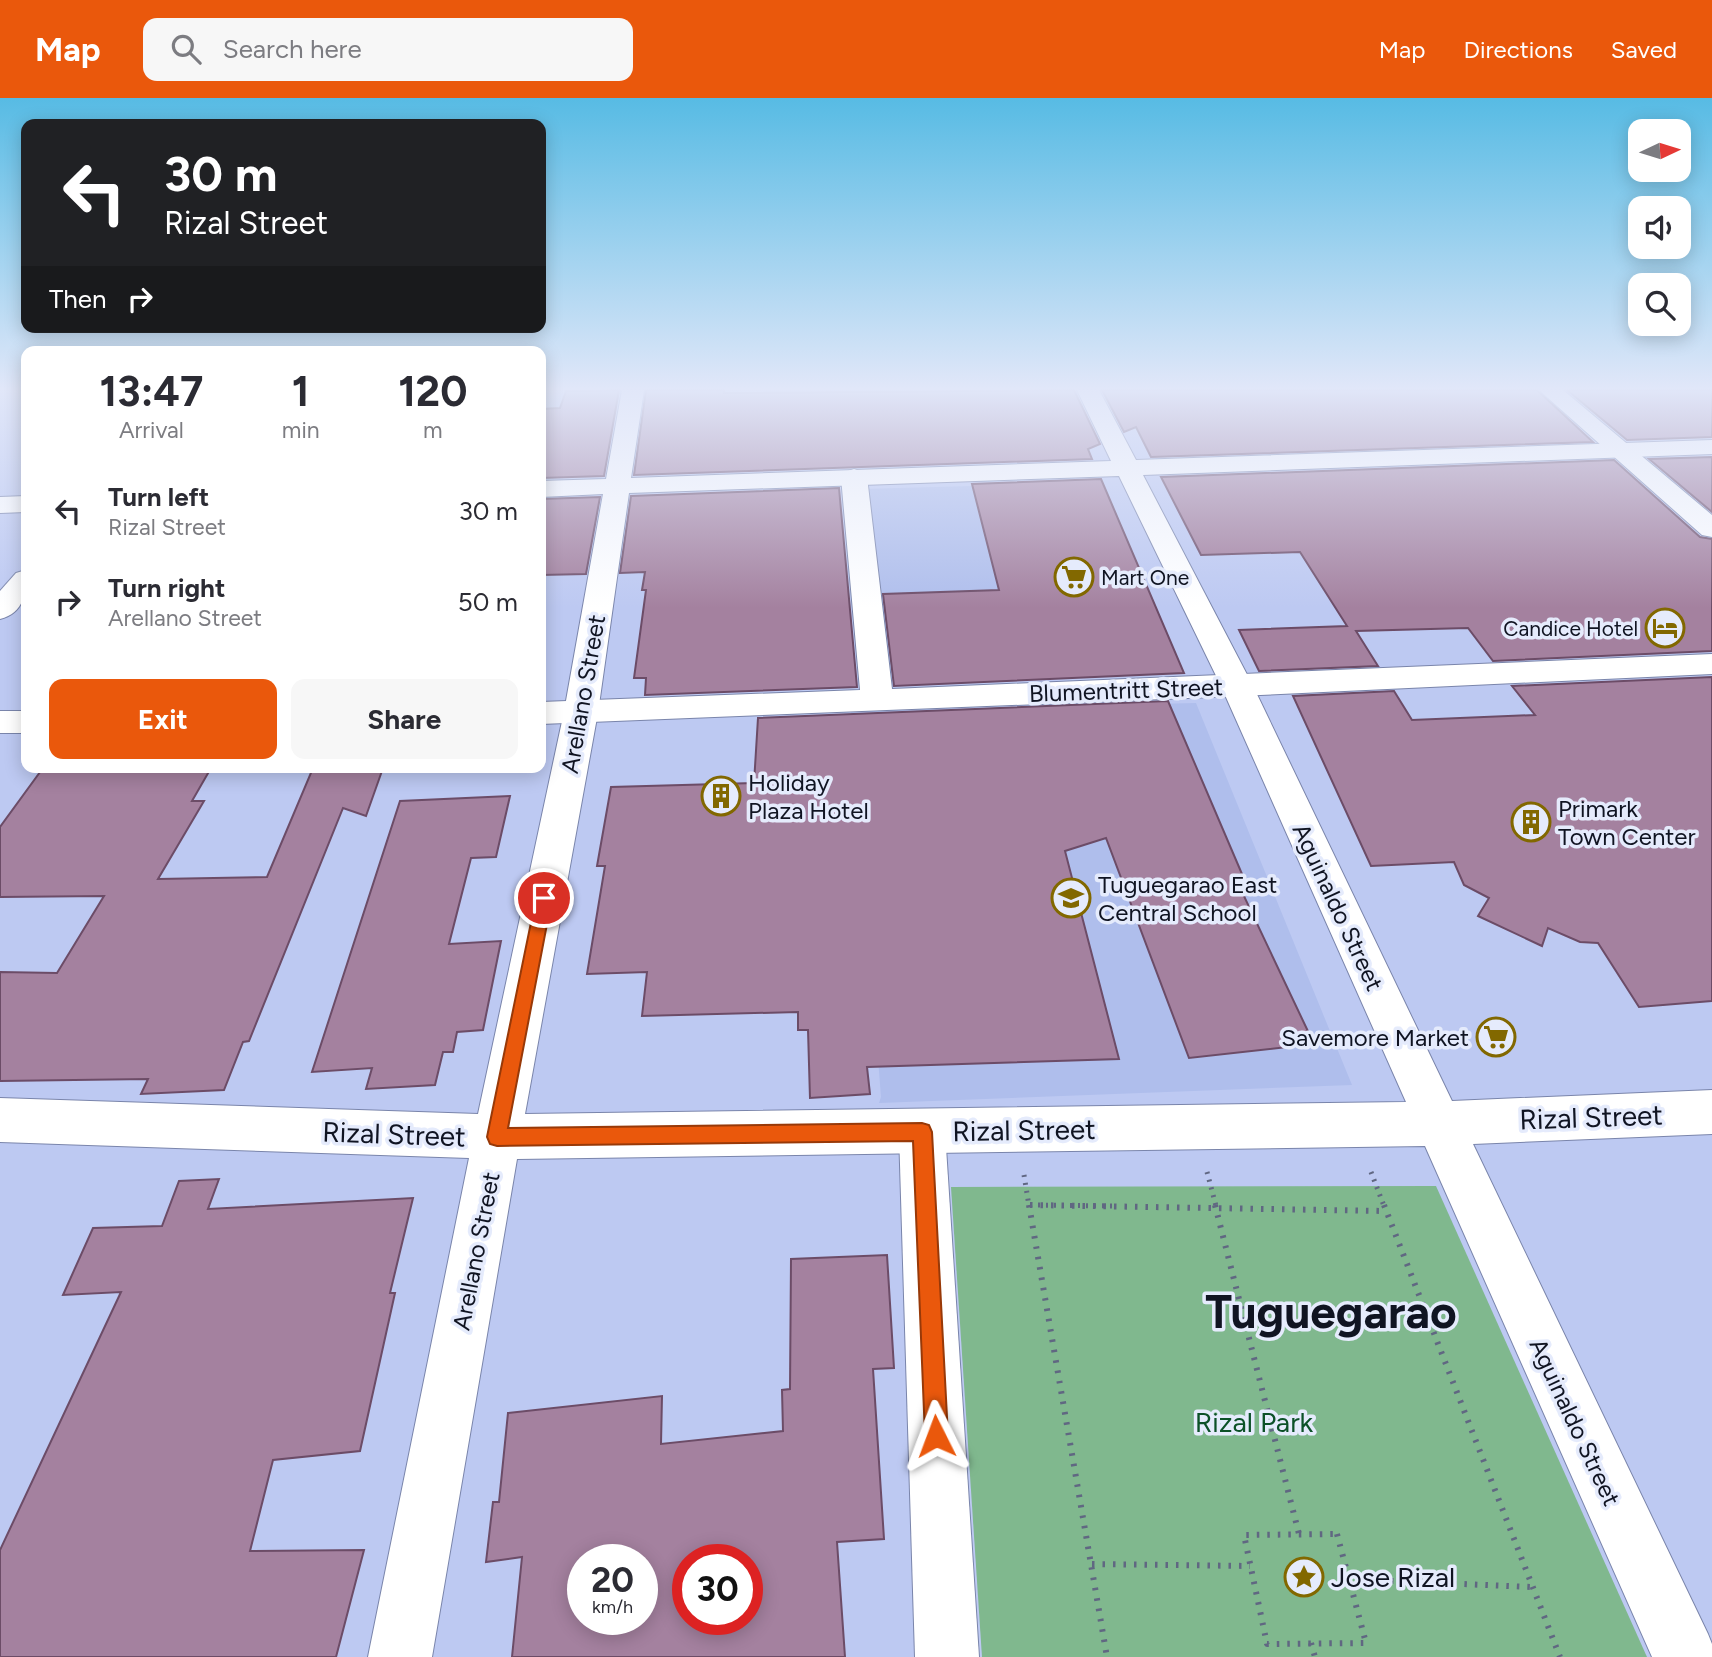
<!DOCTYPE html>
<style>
body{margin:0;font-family:Figtree,sans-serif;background:#f7f7f7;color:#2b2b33;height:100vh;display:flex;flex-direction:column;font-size:26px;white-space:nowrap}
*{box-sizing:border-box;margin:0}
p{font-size:23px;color:#7c7c81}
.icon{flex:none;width:38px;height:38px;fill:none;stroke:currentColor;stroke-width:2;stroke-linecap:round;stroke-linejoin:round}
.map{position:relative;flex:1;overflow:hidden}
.panel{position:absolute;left:21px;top:248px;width:525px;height:427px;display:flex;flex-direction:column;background:#fff;border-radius:14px;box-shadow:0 4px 18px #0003}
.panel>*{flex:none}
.banner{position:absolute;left:21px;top:21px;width:525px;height:214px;border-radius:14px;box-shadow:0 4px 18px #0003;background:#202124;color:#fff;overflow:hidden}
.needle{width:46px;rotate:86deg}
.fabs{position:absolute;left:1628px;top:21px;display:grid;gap:14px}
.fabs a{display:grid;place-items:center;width:63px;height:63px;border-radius:14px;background:#fff;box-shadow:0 4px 18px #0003;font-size:35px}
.speed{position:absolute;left:567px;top:1446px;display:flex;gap:14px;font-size:35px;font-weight:700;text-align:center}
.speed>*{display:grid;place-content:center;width:91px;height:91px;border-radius:50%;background:#fff;box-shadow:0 4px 18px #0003;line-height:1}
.speed small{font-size:18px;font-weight:400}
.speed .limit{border:10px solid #d22;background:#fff;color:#111}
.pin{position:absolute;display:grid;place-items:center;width:60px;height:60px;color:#fff;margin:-30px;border:4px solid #fff;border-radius:50%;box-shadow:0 2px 7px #0007}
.me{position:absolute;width:77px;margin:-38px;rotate:357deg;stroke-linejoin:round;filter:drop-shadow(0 0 5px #0008)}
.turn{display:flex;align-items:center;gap:24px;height:147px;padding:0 28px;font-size:32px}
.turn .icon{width:91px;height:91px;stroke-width:2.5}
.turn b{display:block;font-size:49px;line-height:60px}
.then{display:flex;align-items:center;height:66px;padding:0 28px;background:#0003;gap:14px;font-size:26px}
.eta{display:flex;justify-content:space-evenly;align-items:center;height:119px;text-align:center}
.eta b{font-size:42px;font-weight:700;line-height:49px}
.action{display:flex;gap:14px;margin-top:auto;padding:14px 28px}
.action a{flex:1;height:80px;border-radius:14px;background:#ea580c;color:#fff;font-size:28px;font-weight:700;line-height:80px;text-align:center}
.action a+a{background:#f7f7f7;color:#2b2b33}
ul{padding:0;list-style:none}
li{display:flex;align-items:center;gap:21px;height:91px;padding:0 28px}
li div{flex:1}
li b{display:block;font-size:26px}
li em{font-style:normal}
header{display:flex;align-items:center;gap:42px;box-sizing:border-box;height:98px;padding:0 35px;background:#ea580c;color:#fff}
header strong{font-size:33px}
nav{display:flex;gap:38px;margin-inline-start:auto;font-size:24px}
.search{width:490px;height:63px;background:#f7f7f7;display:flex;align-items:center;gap:18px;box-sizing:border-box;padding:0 24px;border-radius:14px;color:#7c7c81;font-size:26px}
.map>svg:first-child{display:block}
.built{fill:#afbeec}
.green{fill:#80b88e}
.building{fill:#a4819f;stroke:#6c4c67;stroke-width:2;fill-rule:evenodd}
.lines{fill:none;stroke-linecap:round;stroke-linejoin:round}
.street-casing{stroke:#7a85ab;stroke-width:2}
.secondary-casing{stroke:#7a85ab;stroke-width:2}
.primary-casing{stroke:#7a85ab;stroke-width:2}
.path-far1{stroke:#606782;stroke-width:5;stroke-dasharray:2 6;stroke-linecap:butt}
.path{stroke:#606782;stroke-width:6;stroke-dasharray:2.5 8;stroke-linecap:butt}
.street{fill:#fff;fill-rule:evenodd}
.secondary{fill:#fff;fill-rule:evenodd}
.primary{fill:#fff;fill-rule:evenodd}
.route{fill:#ea580c;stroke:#983908;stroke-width:2}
.labels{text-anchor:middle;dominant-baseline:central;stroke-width:7;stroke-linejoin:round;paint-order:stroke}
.far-poi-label{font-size:21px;fill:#101422;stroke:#e5ebfc;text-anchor:start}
.street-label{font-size:24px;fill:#101422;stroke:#e5ebfc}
.poi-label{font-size:24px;fill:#101422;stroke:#e5ebfc;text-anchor:start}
.near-street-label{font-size:28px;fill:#101422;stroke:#e5ebfc}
.near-park-label{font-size:28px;fill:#0c5128;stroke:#e5ebfc}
.near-poi-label{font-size:28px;fill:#101422;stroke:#e5ebfc;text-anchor:start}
.near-town-label{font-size:46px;font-weight:bold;fill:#101422;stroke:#e5ebfc}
</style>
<header>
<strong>Map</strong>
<div class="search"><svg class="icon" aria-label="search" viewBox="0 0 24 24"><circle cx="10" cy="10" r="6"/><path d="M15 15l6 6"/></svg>Search here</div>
<nav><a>Map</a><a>Directions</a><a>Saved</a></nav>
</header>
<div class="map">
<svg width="1712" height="1559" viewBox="0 0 1712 1559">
<rect width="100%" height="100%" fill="#bdc9f2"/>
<g class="built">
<path d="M973,388L1022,583L883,588L862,391Z"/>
<path d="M1196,605L1352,987L879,1005L881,999L851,613Z"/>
</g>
<path class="green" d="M1436,1088L1647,1559H982L951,1089Z"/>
<g class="building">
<path d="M646,292H724V295L1074,292L1100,346L1088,351L1092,361L634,377Z"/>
<path d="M1102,292H1537L1593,344L1151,359L1136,329L1124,334Z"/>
<path d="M1567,292H1712V339L1627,342Z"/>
<path d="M583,293L619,292L604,378L541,380V311L560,310L566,293Z"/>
<path d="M1712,359V414L1649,361Z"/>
<path d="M1614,362L1700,439L1712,441V553L1493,563L1468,530L1356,533L1378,568L1259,573L1239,532L1347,528L1300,454L1201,457L1161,379Z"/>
<path d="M1101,381L1184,575L894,588L883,496L999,492L972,386Z"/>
<path d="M839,390L857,589L645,597L646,580H634L646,492H642L645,474L620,475L631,398Z"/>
<path d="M600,399L586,476L541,477V401Z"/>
<path d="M1712,579V903L1639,909L1598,845L1580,844L1548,830L1542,848L1478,818L1489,800L1464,787L1454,764L1371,768L1293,598L1394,593L1412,622L1535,617L1512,588Z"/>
<path d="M1168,603L1242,776L1234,777L1314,946L1189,960L1106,740L1065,753L1119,961L867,969L870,996L810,1000L808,932H798V914L642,918L647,874L587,876L605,768H597L611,689L754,685L758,620Z"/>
<path d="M43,670H211L192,703H204L158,781L267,779L313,670H383L366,718L343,710L249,943L243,944L224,992L141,996L148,981L0,983V874L57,875L104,798L0,799V729Z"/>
<path d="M510,698L496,759L471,760L449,846L501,843L483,932L457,934L453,954H443L435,987L366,991L372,970L312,974L400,703Z"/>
<path d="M219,1081L208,1111L413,1100L390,1195H395L360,1353L273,1362L250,1453L364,1452L336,1559H0V1452L121,1194L63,1197L93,1130L162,1128L179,1083Z"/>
<path d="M887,1157L894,1270L873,1271L884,1441L837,1444L845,1559H512L522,1459L486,1464L493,1404H499L508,1315L662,1298L661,1346L783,1333L782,1292L790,1291L791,1161ZM583,1461H642V1521H583ZM688,1461H747V1521H688Z"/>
</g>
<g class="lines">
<defs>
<g id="street">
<path d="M854,371L863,374L867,379L892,591L1712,556V576L1237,598L541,626V604L860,592L841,379L845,374Z"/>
<path d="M26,472C27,494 24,515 0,521V493L16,475Z"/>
<rect x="0" y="613" width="26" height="22"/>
<path d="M922,1012L939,1018L945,1034L979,1559H915L899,1034L905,1018Z"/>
</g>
<g id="secondary">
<path d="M622,292H644L631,380L1111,363L1077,292H1099L1136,362L1712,342V356L1143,377L1253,588L1452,1003L1712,992V1036L1473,1046L1708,1536L1712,1546V1559H1652L1425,1048L517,1061L432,1559H368L469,1060L0,1044V1000L478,1016L564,614L603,396L541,399V383L606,381ZM1119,378L1221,588L1406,1004L525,1016L598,614L629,395Z"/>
<path d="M26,398V414L0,415V399Z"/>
</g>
<path id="primary" d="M1539,292H1563L1712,417V439L1702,437Z"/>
</defs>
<use href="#street" class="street-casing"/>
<use href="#secondary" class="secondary-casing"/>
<use href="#primary" class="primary-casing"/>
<g class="path-far1">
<path d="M1207,1074L1216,1108"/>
<path d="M1371,1074L1384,1108"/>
<path d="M1024,1077L1029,1108"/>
<path d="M1030,1107L1113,1108"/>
</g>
<g class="path">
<path d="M1029,1107L1107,1559"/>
<path d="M1030,1107L1386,1113"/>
<path d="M1215,1107L1299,1436"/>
<path d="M1384,1107L1560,1559"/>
<path d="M1337,1436L1366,1545L1267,1546L1244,1437Z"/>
<path d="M1092,1466L1250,1468"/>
<path d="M1349,1481L1531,1489"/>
<path d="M1311,1545L1315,1559"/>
</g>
<use href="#street" class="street"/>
<use href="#secondary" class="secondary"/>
<use href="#primary" class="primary"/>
</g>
<linearGradient id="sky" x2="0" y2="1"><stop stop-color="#57bbe4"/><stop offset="0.57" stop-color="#e1e7f9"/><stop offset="1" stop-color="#e1e7f9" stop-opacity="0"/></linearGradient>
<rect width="1712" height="510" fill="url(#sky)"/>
<path class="route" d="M544,794L552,800L508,1030L922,1025L929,1027L932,1034L948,1338L945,1346L936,1350L928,1346L925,1338L913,1043L497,1048L490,1046L487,1039L536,800Z"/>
<defs>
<symbol id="supermarket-ring" viewBox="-11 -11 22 22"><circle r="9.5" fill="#e5ebfc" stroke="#826800" stroke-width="1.5"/><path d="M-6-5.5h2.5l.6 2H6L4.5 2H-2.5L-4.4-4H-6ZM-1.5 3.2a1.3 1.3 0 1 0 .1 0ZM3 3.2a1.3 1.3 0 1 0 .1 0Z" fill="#826800"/></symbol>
<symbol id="hotel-ring" viewBox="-11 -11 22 22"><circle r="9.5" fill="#e5ebfc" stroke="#826800" stroke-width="1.5"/><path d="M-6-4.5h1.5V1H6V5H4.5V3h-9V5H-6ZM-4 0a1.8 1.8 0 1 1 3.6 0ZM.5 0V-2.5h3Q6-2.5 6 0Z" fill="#826800"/></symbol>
<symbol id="building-ring" viewBox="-11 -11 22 22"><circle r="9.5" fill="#e5ebfc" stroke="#826800" stroke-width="1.5"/><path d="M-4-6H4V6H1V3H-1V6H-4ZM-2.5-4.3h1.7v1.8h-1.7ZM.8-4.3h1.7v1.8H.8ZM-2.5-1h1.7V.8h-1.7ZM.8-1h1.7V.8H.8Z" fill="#826800"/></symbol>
<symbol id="school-ring" viewBox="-11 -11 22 22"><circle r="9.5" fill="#e5ebfc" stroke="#826800" stroke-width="1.5"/><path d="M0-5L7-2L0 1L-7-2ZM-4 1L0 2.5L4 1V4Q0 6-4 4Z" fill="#826800"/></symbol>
<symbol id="sight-ring" viewBox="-11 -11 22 22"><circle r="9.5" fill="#e5ebfc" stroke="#826800" stroke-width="1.5"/><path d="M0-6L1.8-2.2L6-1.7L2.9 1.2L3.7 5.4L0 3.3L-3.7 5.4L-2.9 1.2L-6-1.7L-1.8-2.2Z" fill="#826800"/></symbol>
</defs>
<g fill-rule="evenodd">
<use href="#supermarket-ring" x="1052" y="457" width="44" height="44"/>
<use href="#hotel-ring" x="1643" y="508" width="44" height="44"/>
<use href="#building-ring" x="699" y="676" width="44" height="44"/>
<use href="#building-ring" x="1509" y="702" width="44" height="44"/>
<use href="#school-ring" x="1049" y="778" width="44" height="44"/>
<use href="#supermarket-ring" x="1474" y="917" width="44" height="44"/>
<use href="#sight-ring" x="1282" y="1457" width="44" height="44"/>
</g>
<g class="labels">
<g class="far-poi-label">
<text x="1101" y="479">Mart One</text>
<text x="1638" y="530" text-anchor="end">Candice Hotel</text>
</g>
<g class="street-label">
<text transform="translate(1126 592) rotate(-2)">Blumentritt Street</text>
<text transform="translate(583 596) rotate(-80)">Arellano Street</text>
<text transform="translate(1338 809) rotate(65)">Aguinaldo Street</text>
<text transform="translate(476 1153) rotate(-79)">Arellano Street</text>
<text transform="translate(1575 1324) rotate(65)">Aguinaldo Street</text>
</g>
<g class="poi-label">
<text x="748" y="684">Holiday<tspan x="748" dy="28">Plaza Hotel</tspan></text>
<text x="1558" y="710">Primark<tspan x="1558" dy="28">Town Center</tspan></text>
<text x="1098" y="786">Tuguegarao East<tspan x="1098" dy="28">Central School</tspan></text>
<text x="1469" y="939" text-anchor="end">Savemore Market</text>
</g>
<g class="near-street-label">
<text transform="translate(1591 1019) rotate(-2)">Rizal Street</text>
<text transform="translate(1024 1032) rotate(-1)">Rizal Street</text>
<text transform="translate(394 1036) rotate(2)">Rizal Street</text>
</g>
<g class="near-park-label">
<text x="1254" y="1324">Rizal Park</text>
</g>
<g class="near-poi-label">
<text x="1331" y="1479">Jose Rizal</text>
</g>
<g class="near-town-label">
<text x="1331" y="1214">Tuguegarao</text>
</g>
</g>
</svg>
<div class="fabs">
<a><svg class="needle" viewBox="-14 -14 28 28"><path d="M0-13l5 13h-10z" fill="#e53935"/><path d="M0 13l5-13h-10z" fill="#7c7c81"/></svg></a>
<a><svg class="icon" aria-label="sound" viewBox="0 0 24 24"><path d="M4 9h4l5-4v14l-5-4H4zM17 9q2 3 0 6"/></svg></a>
<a><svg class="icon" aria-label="search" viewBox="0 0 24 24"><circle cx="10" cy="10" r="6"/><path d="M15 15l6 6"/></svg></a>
</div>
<div class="speed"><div>20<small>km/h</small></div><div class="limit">30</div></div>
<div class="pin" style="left:544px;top:800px;background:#d93025"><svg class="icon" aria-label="arrive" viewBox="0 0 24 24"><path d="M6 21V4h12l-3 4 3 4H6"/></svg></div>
<svg class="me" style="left:936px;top:1338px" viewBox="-20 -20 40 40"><path d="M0-17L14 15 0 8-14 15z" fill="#ea580c" stroke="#fff" stroke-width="4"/></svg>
<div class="banner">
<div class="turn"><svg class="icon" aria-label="left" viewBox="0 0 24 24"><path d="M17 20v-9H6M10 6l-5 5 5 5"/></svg><div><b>30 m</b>Rizal Street</div></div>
<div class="then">Then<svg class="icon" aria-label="right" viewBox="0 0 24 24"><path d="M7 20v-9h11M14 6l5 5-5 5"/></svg></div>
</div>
<section class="panel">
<div class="eta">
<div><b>13:47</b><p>Arrival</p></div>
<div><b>1</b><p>min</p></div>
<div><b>120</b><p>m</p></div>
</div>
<ul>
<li><svg class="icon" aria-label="left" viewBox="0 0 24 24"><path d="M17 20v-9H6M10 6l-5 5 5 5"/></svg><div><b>Turn left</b><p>Rizal Street</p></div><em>30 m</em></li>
<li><svg class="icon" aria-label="right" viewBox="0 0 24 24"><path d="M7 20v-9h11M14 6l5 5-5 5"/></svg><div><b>Turn right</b><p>Arellano Street</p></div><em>50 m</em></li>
</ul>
<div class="action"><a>Exit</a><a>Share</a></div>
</section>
</div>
